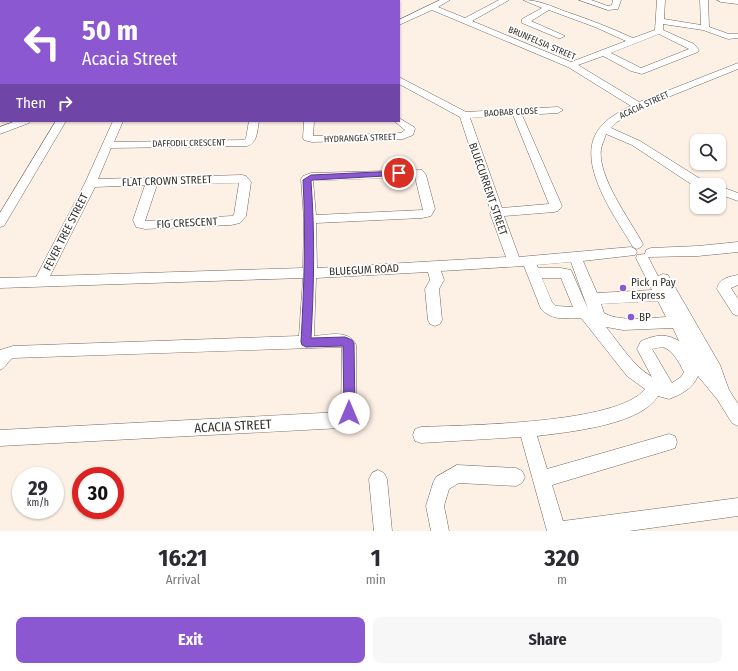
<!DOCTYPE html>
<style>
body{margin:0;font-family:"Fira Sans Condensed",sans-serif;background:#f7f7f7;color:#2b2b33;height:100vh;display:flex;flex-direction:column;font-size:15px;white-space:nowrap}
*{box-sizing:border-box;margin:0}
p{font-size:13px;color:#7c7c81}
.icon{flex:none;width:22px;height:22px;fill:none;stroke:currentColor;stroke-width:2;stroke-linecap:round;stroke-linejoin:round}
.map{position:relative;height:531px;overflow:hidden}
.sheet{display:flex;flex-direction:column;background:#fff;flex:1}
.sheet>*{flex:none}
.hud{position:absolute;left:0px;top:0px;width:400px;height:122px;box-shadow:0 1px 3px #0004;background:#8b58d1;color:#fff;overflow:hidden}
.fabs{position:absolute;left:690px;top:134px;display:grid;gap:8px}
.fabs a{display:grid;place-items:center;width:36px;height:36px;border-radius:8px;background:#fff;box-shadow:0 1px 3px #0004;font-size:20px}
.speed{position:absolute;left:12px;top:467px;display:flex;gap:8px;font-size:20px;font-weight:700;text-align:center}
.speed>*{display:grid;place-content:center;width:52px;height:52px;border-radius:50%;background:#fff;box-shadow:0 1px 3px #0004;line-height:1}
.speed small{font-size:10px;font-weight:400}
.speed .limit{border:6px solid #d22;background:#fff;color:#111}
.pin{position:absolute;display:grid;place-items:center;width:34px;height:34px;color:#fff;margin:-17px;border:2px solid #fff;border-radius:50%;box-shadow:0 1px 4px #0007}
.me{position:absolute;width:44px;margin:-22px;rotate:0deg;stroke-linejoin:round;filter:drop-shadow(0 0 3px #0008)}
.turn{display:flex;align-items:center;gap:14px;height:84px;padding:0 16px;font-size:18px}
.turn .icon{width:52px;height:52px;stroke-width:2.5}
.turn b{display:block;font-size:28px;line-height:34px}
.then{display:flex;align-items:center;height:38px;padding:0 16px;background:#0003;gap:8px;font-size:15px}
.eta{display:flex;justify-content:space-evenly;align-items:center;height:68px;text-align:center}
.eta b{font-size:24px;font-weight:700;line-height:28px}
.primary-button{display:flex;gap:8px;margin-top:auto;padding:8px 16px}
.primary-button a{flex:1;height:46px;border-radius:8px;background:#8b58d1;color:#fff;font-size:16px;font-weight:700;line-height:46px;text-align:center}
.primary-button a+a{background:#f7f7f7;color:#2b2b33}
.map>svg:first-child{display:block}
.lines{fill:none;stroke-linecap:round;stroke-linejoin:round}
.minor-casing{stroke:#73675d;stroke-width:1}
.minor{fill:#fff;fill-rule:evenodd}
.route{fill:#8b58d1;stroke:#5a3988}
.poi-dot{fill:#8b58d1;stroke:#fff;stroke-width:1.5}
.labels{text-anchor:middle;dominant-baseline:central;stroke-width:3.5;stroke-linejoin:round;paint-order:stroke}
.far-street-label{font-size:9px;fill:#35312c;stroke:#fff}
.street-label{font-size:11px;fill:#35312c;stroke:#fff}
.poi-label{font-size:11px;fill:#35312c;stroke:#fff;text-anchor:start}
.near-street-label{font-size:13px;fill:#35312c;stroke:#fff}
</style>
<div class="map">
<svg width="738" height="531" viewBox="0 0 738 531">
<rect width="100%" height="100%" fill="#fdf0e5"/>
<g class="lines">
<defs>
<g id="minor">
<path d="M0,0H4L5,1H1L0,3Z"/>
<path d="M36,0H93L94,1H35Z"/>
<path d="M107,0H115L106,1Z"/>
<path d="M299,0H308L309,1H300Z"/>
<path d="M326,0H335L325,1Z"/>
<path d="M382,0H391L381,1Z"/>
<path d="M440,0H450L438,7L465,18L499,0H509L472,21L571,62L626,41L595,27L549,10L531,21L565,36L561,38H558L522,23V19L542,8L523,0C538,0 551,6 564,11C588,19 611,28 633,38L655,30L657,0H665L664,19L701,25L700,0H708L709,27L729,34H738V38L728,39L703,30L663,24V30L694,44L699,50L698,52L642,74L631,71L603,56L578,65L639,102L738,63V69L641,108L617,122L611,128L640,141L699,178L710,182L712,185L697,186L691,184L632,145L606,134C605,138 602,144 601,149C597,176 630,220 643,244L641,247L637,249L633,247C616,218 574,162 599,129C607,118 619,112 631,106L568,67L432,10L399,25V20ZM659,34L689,49L641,68L611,53Z"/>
<path d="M579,0H591L608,6L612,5L613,0H621L618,9L608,10Z"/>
<path d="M717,0H738V4L721,2Z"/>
<path d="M399,77L466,112L558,107L563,110L558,113L522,115L562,206L558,211L554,212L504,216L519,257L631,247L635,249L637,252L635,255L583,261L597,293L652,290L636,258L637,255L645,254L646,250L651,248L698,246L738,242V252L698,256L648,257L658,276L663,274L668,275L720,365L729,390L738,404V426L732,423L717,399L698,376C692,389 682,394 669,399L658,396C641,425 569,432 537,436L547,469L669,434L675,436L677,442L675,448L669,450L552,485L563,521L738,498V516L629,531H547L521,437L421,443L415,441L413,435L415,429L421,427C466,425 618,424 645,389L627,376L582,319L580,318C564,318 553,321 541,309L524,266L441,271L444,280L439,289L442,320L440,324L435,326L430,324L428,320L425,289L430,280L428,272L316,278L314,336C328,335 349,329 356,345V417L354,422L342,428L0,446V430L341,412L342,347L13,358C7,361 7,367 0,370V350L13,346L299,336L303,278L0,288V278L36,277L85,183L113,121H123L114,142L244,140L246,138L249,121H259C257,130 258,143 247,146L111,148L98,179L242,175L246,176L251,182L246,216L240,223L231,225L145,229L136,227L133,220L145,185L95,187L50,276L303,268L304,219L301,179L303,176L311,173L422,170L426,175L435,209L431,216L422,218L316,223L317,268L506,257L490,213L491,212L460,117L399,84ZM513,115L549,204L502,208L470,118ZM415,177L423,210L316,215L313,181ZM239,183L234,215L232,216L145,221L157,185ZM571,262L588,309L571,270L561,268H538L537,265ZM542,278H561L573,307L556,306L552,302ZM658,301L666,317C650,318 618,322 604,313L601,304ZM606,327L623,330L673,328L679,341C666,333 655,335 641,341L637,349L652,377C633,366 620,344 606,327ZM663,347C674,351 679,363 684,372L681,377L672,383L652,349Z"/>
<path d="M0,103H1L0,110Z"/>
<path d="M399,118L414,127L415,129L413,135L403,139L312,142L304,140L303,138L304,121H314L313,136L401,133L405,130L394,121H399Z"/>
<path d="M16,121H30L29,123L0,134V127Z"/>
<path d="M56,121H66L4,226L0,227V213Z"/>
<path d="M719,186L738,193V201L719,194Z"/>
<path d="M738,275V285L731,288L738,299V316L733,314L717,289C719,278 729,277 738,275Z"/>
<path d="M457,465L516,468L522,471L525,477L522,483L516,486L459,483L449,489L444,506L449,531H431L426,506L433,483L436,477Z"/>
<path d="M378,470L384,473L387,479L392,531H374L369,479L372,473Z"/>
</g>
</defs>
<use href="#minor" class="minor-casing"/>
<use href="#minor" class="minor"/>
</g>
<path class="route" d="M399,171L403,173L402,175L313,180L311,181C315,234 314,285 311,338L345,337L352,340L354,343L355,413L353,417L349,418L345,417L344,413L343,346L306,347L302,345L301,342C304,288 306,235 303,180L311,175Z"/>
<g class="poi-dot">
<circle cx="623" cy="288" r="4"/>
<circle cx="631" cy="317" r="4"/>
</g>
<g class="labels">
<g class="far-street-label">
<text transform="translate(542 43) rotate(23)">BRUNFELSIA STREET</text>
<text transform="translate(644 105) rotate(-25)">ACACIA STREET</text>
<text transform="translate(511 112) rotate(-3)">BAOBAB CLOSE</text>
<text transform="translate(360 138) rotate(-2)">HYDRANGEA STREET</text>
<text transform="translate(189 143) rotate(-1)">DAFFODIL CRESCENT</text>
</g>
<g class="street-label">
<text transform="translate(167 181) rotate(-2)">FLAT CROWN STREET</text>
<text transform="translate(488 189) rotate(71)">BLUECURRENT STREET</text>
<text transform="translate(187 223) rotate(-3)">FIG CRESCENT</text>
<text transform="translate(66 232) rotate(-63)">FEVER TREE STREET</text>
<text transform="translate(364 270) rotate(-3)">BLUEGUM ROAD</text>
</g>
<g class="poi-label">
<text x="631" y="282">Pick n Pay<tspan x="631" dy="13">Express</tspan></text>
<text x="639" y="317">BP</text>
</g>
<g class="near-street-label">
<text transform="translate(233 426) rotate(-3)">ACACIA STREET</text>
</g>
</g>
</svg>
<div class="fabs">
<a><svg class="icon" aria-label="search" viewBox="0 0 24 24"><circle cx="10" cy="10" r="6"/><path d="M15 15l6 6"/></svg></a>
<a><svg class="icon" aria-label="layers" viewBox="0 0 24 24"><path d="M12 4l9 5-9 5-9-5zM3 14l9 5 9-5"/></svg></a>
</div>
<div class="speed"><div>29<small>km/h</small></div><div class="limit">30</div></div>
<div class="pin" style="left:399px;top:173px;background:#d93025"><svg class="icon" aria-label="arrive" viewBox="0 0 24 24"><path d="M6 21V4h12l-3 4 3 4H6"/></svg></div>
<svg class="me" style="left:349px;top:413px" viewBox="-20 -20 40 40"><circle r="19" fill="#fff"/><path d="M0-13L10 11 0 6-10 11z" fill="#8b58d1"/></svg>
<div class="hud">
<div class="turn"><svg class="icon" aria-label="left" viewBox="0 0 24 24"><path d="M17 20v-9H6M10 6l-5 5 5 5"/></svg><div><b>50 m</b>Acacia Street</div></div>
<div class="then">Then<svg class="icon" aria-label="right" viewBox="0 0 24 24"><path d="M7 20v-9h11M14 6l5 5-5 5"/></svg></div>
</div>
</div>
<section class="sheet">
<div class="eta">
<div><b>16:21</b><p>Arrival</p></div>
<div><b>1</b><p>min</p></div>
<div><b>320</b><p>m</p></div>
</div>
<div class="primary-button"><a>Exit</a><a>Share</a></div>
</section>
